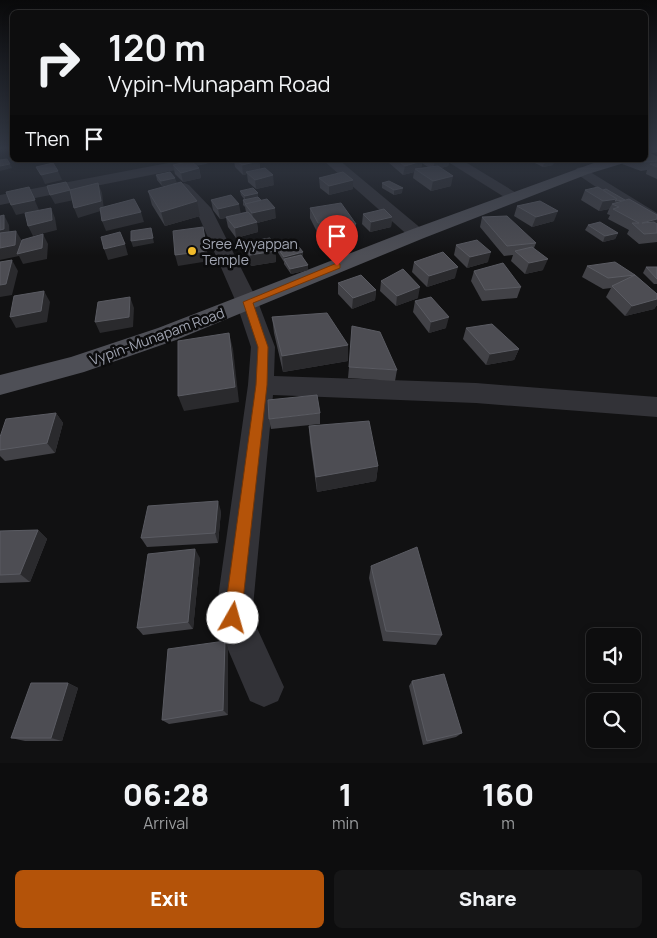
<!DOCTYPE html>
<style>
body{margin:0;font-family:Manrope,sans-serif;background:#161617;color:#f1f3f6;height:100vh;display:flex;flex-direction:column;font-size:19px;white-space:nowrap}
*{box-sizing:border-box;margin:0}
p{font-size:16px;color:#9a9c9e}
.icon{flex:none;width:28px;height:28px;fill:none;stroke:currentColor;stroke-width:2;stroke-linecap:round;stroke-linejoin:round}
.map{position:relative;height:763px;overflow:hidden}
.details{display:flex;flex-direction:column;background:#0d0d0e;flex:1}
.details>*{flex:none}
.banner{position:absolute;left:10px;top:10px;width:638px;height:152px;border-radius:8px;box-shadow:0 2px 8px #0003,0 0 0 1px #2d2d2e;background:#0d0d0e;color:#f1f3f6;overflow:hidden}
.controls{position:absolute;left:586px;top:628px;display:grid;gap:10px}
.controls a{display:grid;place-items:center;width:55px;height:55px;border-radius:8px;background:#0d0d0e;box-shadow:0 2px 8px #0003,0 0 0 1px #2d2d2e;font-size:25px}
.pin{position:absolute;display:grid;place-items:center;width:42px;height:42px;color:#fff;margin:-51px -21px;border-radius:50% 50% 50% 0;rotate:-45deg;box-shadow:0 0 5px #0007}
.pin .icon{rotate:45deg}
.me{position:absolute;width:55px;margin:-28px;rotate:7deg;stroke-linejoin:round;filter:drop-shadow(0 0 4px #0008)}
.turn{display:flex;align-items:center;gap:18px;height:105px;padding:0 15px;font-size:22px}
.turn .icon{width:65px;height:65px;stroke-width:2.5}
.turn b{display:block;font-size:35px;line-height:42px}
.then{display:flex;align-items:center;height:48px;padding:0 15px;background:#0003;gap:10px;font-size:19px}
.eta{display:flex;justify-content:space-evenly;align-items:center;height:85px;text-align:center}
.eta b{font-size:30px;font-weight:800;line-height:35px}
.button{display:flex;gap:10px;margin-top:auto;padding:10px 15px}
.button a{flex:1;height:58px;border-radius:8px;background:#b45309;color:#fff;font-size:20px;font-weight:800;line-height:58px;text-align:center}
.button a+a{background:#161617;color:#f1f3f6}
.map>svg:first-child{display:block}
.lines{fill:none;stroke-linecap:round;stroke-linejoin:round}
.minor{fill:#323237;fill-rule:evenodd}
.major{fill:#4e4f56;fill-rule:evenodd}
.wall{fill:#424247;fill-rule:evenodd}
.shaded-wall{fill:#2a2a2d}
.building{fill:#4d4d53;stroke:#5a5b62}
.route{fill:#b45309;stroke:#753606}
.poi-dot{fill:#f0ba2b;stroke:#0c0c0d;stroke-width:2}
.labels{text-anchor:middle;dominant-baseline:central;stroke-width:5;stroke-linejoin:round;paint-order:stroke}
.far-poi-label{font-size:14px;fill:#a2a6b3;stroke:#0c0c0d;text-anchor:start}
.far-street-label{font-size:14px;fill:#a2a6b3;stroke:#0c0c0d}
</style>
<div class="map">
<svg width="657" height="763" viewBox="0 0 657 763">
<rect width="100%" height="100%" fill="#111112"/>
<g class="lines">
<g class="minor">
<path d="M184,160H213L206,164L0,205V195Z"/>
<path d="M323,160H339L423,230L426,234L423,238H411Z"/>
<path d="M445,160H462L523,197L515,202L509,200Z"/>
<path d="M582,167L657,213V226L651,225L577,174L575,171L577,168Z"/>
<path d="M184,183L189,185L211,208L258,302L275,347L274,376L476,383L657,397V417L476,403L273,395L252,617L284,687L278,701L264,707L250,701L215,619L248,385L251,347L236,302L196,210L176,188Z"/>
</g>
<g class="major">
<path d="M645,149H657V152L645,155Z"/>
<path d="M602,160H627L624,163L588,174L424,238L176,340L84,372L0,395V375L71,357L158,328L410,230Z"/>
</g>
</g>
<g class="wall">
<path d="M657,157V179L646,174L647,170L641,171L622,164L624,160H645Z"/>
<path d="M234,160H258L259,161L260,169L274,185L256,189L248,182L247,174L243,175L235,167Z"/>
<path d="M389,160H450L448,166L441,168L451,186L431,191L413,178L414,172L403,175L388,162ZM422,163L428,167L421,168Z"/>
<path d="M534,160H554L553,165L543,167L533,162Z"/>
<path d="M173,165L199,168L201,178L183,182L175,174Z"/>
<path d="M156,175L177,183L162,186L157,180Z"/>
<path d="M319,178L353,180V189L329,195L320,188Z"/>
<path d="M382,183L402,193L394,195L382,188Z"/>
<path d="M585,190H603L657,215V242L639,244L627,234L629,230L608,219L610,215L607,214L609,209L599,211L581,200Z"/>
<path d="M148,191L200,216L165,226L152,205Z"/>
<path d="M240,191L258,193V197L276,218L257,223L258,232L236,238L228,227L226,218L220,219L213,210L211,200L240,213L246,212L245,207L243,205V200L244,199L241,195Z"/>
<path d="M517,206L554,221L532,227L514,216Z"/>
<path d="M310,208L356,224V234H318L310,218Z"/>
<path d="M363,214L392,217L391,227L370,232L362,224Z"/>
<path d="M482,217L536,243L534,248L543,270L525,274L511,261L513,255L504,256L480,227Z"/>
<path d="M588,225L618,233L615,239L603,242L585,230Z"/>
<path d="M246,242L275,251L276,262L251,266L247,252Z"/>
<path d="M456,245L488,262L467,268L454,255Z"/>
<path d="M276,246L303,257L308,270L291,274L284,264V262L277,251Z"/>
<path d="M414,262L455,278L427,287L412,272Z"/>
<path d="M587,266L635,275L657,294V305L654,309L625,316L606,297L611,288L603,289L582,277Z"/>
<path d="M646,267H657V284H654L643,273Z"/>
<path d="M474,271L521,287L517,298L482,301L471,281Z"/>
<path d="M381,281L418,298L396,306L380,291Z"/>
<path d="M338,283L376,290L375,300L352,309L338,294Z"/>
<path d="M415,301L446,328L429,333L413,312Z"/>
<path d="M272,317L348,345V361L283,372L274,333Z"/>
<path d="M466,328L519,349L514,360L486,365L463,339Z"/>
<path d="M349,367L397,370L395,381L348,378Z"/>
<path d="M56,413L63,423L55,453L5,461L0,456V437Z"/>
<path d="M320,413V424L271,429L269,419Z"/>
<path d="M309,426L378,466L376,481L317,492L310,442Z"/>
<path d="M221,511L218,543L147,547L141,538Z"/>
<path d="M38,530L47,539L30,582L0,583V531Z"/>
<path d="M200,558L193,629L143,635L137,628Z"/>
<path d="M371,566L442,635L436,645L383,641L369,578Z"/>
<path d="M225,641L228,647V715L169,724L162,720Z"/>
<path d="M412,681L462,733L456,737L423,745L409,686Z"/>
<path d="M68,683L78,688L62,741H25L11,738Z"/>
</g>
<g class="shaded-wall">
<path d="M438,160H450L448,166L433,170L435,161Z"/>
<path d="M554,160L553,165L543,167L544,163Z"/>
<path d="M259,161L260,170L246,172L247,174L243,175L242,165Z"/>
<path d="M422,161L421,171L415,169L414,172L403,175L405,166Z"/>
<path d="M10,164L12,168L0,171V166Z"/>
<path d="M199,168L201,178L183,182L181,173Z"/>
<path d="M58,171L62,180L45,184L41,175Z"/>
<path d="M273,175L274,185L256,189L255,180Z"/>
<path d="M453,176L451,186L431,191L433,181Z"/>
<path d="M175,178L177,183L162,186L161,181Z"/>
<path d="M353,180V189L329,195V186Z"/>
<path d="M98,183L102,193L104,210L78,218L74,208Z"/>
<path d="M29,187L39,210L16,215L11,205Z"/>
<path d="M403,188L402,193L394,195V190Z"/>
<path d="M70,190L74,200L55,204L50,195Z"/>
<path d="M258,193V198L245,201V196Z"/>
<path d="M617,199L625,200L612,204L609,209L599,211L603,201Z"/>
<path d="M197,201L200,216L165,226L161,212Z"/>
<path d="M239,204L241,214L220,219L218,209Z"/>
<path d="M51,208L55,218L57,230L33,236L28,226Z"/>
<path d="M275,208L276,218L257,223L258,232L236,238L235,228L254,223L252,213Z"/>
<path d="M558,211L554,221L532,227L536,217Z"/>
<path d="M141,212L144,222L106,231L102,221Z"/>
<path d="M4,215L9,225L10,240L0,241V230Z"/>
<path d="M392,217L391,227L370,232L371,222Z"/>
<path d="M657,219V228L642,223Z"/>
<path d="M203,227L209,261L178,266L175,255Z"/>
<path d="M151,228L154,243L133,247L131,241Z"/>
<path d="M16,231L22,241L43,234L48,244L47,259L23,264L19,256L0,260V248Z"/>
<path d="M618,233L615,239L603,242L605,236Z"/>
<path d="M125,244L128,255L108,260L104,249Z"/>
<path d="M275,251L276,262L251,266L250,255Z"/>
<path d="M303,252V258L284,259V257Z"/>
<path d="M491,252L488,262L467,268L470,257Z"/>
<path d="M548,259L543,270L525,274L529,263Z"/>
<path d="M12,260L18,271L12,295L0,297V285Z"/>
<path d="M308,265V270L291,274L290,269Z"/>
<path d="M458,267L455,278L427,287L429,276Z"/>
<path d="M420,287L418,298L396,306L397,296Z"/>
<path d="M376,290L375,300L352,309L353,298Z"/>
<path d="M44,291L50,302L47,322L16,328L10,317Z"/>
<path d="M130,297L134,308L133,327L100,333L95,322Z"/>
<path d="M657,299V305L654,309L625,316L632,306Z"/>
<path d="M449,317L446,328L429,333L431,322Z"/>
<path d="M229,333L233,349L239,402L184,411L178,396Z"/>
<path d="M348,345V361L283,372L282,356Z"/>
<path d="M519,349L514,360L486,365L490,354Z"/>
<path d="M56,413L63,423L55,453L47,443Z"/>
<path d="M378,466L376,481L317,492L316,477Z"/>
<path d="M218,501L221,511L218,543L215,533Z"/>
<path d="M38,530L47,539L30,582L20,574Z"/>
<path d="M195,549L200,558L193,629L188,622Z"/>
<path d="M225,641L228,647V715L223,710Z"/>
<path d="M68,683L78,688L62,741L51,738Z"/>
</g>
<g class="building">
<path d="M645,152H647L657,157V161L645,162L641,160H645Z"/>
<path d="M7,159L10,164L0,166V160Z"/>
<path d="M236,160H258L259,161L242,165Z"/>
<path d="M397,160H420L422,161L405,166Z"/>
<path d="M539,160H554L544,163Z"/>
<path d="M191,161L199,168L181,173L173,165Z"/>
<path d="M53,163L58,171L41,175L36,167Z"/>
<path d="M650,164H657V167Z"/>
<path d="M438,166L453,176L433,181L415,169Z"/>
<path d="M265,168L273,175L255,180L246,172Z"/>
<path d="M170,172L175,178L161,181L156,175Z"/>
<path d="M343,172L353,180L329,186L319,178Z"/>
<path d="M389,181L403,188L394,190L382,183Z"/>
<path d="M66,182L70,190L98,183L101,201L74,208L70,190L50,195L47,186Z"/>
<path d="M181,182L197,201L161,212L148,191Z"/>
<path d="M29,187L35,200L11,205L6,192Z"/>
<path d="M598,187L617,199L603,201L585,190Z"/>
<path d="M253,188L258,193L245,196L240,191Z"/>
<path d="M606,189L625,200L615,201L617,199L603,190Z"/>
<path d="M231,195L239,204L218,209L211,200Z"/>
<path d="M258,197L261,200L246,204L243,200Z"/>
<path d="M134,199L141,212L102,221L100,208Z"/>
<path d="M267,199L275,208L252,213L245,204Z"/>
<path d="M629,199L657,215V219L642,223L654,222L657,224V233L644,234L632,223H639L613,209L619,207L612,204Z"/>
<path d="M540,201L558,211L536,217L517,206Z"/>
<path d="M341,203L356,224L318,223L310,208Z"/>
<path d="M51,208L52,220L28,226L25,213Z"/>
<path d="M384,209L392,217L371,222L363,214Z"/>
<path d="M248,212L257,222L235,228L226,217Z"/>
<path d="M4,215V229L0,230V216Z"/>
<path d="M507,216L536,243L507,246L482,217Z"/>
<path d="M600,222L618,233L605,236L588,225Z"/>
<path d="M203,227L207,251L175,255L173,231Z"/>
<path d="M151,228L153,238L131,241V231Z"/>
<path d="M16,231L15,245L0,248V233Z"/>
<path d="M120,232L125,244L104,249L101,237Z"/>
<path d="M43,234L42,248L17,254L22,240Z"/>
<path d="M270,238L275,251L250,255L246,242Z"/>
<path d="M477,240L491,252L470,257L456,245Z"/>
<path d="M295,242L303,252L284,257L276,246Z"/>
<path d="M532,247L548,259L529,263L515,251Z"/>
<path d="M443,252L458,267L429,276L414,262Z"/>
<path d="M301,255L308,265L290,269L284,259Z"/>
<path d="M12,260L6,284L0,285V262Z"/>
<path d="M615,262L635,275L608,278L587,266Z"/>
<path d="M503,263L521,287L485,290L474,271Z"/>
<path d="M646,267H657V279Z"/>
<path d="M403,269L420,287L397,296L381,281Z"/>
<path d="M361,275L376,290L353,298L338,283Z"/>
<path d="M635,275L657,294V299L632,306L612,286Z"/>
<path d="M44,291L41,311L10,317L14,296Z"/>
<path d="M130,297L129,317L95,322L98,302Z"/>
<path d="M431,297L449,317L431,322L415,301Z"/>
<path d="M327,313L348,345L282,356L272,317Z"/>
<path d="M492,324L519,349L490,354L466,328Z"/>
<path d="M352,326L380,332L397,370L349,367Z"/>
<path d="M229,333L235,387L178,396V341Z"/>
<path d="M317,395L320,413L269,419L268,400Z"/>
<path d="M56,413L47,443L0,450V437L6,419Z"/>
<path d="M369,421L378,466L316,477L309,426Z"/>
<path d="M218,501L215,533L141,538L148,506Z"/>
<path d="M38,530L20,574L0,575V531Z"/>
<path d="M417,547L442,635L386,631L371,566Z"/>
<path d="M195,549L188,622L137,628L148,554Z"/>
<path d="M225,641L223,710L162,720L168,649Z"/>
<path d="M444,674L462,733L427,741L412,681Z"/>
<path d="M31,683H68L51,738H11Z"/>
</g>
<linearGradient id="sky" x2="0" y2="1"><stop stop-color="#09090a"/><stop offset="0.58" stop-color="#323844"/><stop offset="1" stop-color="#323844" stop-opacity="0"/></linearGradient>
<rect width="657" height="256" fill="url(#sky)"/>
<path class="route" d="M337,263L340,264V268L253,303L268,347L267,385L241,618L239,624L233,627L227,624L224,618L256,385L258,347L243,302Z"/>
<circle class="poi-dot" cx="192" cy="251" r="5"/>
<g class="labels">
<g class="far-poi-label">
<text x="202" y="243">Sree Ayyappan<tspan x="202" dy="16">Temple</tspan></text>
</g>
<g class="far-street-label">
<text transform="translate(157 336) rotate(-20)">Vypin-Munapam Road</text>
</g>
</g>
</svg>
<div class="controls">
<a><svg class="icon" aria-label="sound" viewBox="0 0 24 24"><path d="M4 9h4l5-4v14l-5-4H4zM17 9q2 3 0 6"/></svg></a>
<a><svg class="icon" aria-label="search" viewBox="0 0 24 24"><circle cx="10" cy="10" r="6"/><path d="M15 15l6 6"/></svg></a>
</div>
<div class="pin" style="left:337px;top:266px;background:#d93025"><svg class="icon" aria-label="arrive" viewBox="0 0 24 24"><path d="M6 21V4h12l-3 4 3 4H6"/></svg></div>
<svg class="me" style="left:233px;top:618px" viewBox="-20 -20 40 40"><circle r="19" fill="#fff"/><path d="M0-13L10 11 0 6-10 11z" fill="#b45309"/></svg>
<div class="banner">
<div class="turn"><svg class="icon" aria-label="right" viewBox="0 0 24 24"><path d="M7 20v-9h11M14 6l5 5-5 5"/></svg><div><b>120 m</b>Vypin-Munapam Road</div></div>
<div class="then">Then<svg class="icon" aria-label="arrive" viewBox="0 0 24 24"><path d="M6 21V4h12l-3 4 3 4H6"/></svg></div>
</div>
</div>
<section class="details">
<div class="eta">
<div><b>06:28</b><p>Arrival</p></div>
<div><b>1</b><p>min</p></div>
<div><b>160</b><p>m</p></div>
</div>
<div class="button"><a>Exit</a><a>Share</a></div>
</section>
